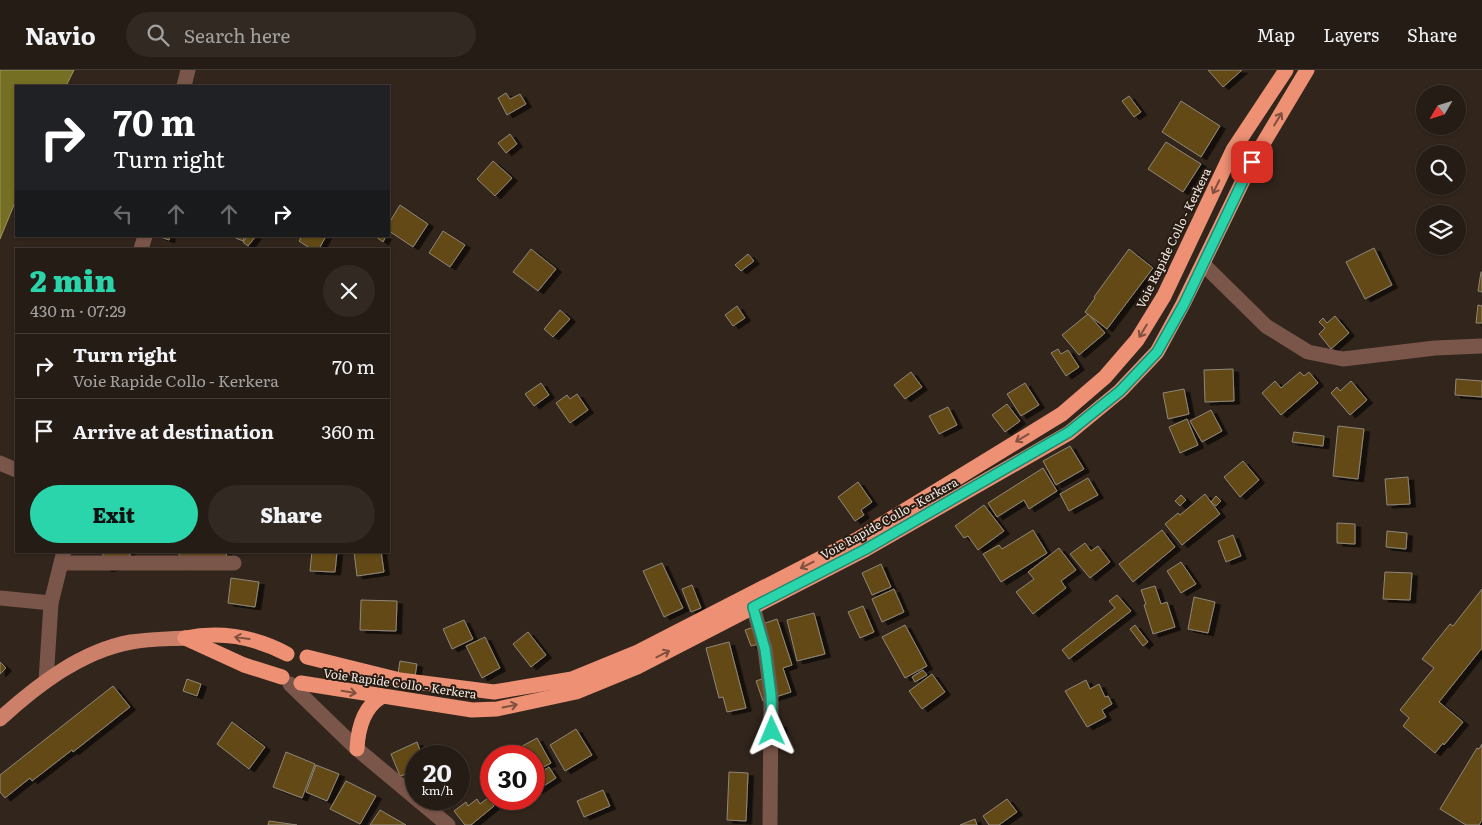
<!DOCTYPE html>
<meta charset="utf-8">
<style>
body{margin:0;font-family:Literata,serif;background:#312922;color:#f1f3f6;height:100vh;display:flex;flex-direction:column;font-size:19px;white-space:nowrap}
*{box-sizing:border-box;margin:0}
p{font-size:16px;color:#a3a1a0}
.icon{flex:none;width:28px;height:28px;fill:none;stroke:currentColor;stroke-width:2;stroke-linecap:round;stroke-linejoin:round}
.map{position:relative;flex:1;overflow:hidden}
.details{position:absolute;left:15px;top:178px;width:375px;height:305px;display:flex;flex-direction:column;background:#251c15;border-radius:0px;box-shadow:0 1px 4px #0004,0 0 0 1px #423a34}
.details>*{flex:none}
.top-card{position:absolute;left:15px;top:15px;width:375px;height:152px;border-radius:0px;box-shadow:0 1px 4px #0004,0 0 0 1px #423a34;background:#202124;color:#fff;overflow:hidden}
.needle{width:32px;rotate:231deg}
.buttons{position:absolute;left:1416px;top:15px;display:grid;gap:10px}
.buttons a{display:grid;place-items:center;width:50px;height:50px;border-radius:50%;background:#251c15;box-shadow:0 1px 4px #0004,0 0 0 1px #423a34;font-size:25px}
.speed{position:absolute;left:405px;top:675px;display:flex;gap:10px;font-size:25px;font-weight:700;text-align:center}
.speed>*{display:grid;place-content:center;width:65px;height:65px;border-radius:50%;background:#251c15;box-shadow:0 1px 4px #0004,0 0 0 1px #423a34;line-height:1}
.speed small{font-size:12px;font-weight:400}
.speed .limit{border:8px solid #d22;background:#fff;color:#111}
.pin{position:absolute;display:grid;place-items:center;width:42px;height:42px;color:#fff;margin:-21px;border-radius:10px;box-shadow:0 2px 8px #0006}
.me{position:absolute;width:55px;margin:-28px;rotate:359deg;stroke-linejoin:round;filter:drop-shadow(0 0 4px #0008)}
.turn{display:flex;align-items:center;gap:18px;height:105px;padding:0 15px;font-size:22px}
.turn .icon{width:65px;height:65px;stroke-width:2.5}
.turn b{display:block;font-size:35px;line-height:42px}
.lanes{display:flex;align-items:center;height:48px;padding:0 15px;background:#0003;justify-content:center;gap:25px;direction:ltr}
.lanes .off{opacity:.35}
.round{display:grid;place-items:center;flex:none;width:52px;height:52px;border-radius:26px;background:#312922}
.overview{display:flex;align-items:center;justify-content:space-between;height:85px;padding:0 15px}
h1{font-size:30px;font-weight:800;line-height:38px;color:#2bd5ac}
.primary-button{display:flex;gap:10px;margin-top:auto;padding:10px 15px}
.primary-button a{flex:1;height:58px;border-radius:30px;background:#2bd5ac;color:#111;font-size:20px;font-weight:800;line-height:58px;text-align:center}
.primary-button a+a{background:#312922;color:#f1f3f6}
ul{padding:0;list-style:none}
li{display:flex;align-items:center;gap:15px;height:65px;padding:0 15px;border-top:1px solid #423a34}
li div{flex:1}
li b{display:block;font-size:19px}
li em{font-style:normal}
header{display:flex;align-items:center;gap:30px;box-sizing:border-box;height:70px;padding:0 25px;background:#251c15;border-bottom:1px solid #423a34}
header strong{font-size:24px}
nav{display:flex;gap:28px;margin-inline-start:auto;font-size:18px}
.search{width:350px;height:45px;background:#312922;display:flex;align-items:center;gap:12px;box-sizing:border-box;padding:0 18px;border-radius:28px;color:#a3a1a0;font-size:19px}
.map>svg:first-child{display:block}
.water{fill:#756f23;stroke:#9b945d}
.building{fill:#624a19;stroke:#908779;filter:url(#shadow)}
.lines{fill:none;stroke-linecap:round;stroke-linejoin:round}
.minor{stroke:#7a5549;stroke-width:15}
.major{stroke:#cc7f69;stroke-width:15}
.highway{stroke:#ed9074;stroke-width:15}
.oneway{stroke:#80503e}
.route-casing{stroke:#1c8a70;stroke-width:12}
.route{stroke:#2bd5ac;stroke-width:9}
.labels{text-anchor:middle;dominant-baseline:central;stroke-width:4;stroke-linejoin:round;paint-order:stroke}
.street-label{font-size:12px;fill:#f3ebe5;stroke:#271b12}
</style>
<header>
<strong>Navio</strong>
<div class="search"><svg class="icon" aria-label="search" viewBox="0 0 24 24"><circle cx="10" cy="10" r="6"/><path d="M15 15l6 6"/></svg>Search here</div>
<nav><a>Map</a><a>Layers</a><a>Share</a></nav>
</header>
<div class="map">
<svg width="1482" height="755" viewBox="0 0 1482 755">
<defs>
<filter id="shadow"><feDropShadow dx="5.5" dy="3" stdDeviation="0" flood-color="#0009"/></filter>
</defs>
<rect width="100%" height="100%" fill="#31251c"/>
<path class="water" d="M0,0H74L66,16H16V130L0,169Z"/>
<g class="building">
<path d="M1208,0H1242L1223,17Z"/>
<path d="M506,23L510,29L520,24L526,34L507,45L498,28Z"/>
<path d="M1129,26L1141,42L1134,47L1122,31Z"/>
<path d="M1181,31L1220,56L1201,87L1162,62Z"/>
<path d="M510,64L517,74L506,83L498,73Z"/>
<path d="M1166,72L1201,94L1183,122L1148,99Z"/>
<path d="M493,91L512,108L495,126L477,109Z"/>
<path d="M400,135L428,154L413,177L389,161V163V153Z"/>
<path d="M443,161L465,175L450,197L429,183Z"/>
<path d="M158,166H170L169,170Z"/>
<path d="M231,166H245L243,171Z"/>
<path d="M248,166H256L248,176L243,172Z"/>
<path d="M302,166H326L319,179H311L299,171Z"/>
<path d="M375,166H386L383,172Z"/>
<path d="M1374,178L1392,215L1365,229L1346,192Z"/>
<path d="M531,179L556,199L538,221L513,202Z"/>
<path d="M1129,179L1153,198L1107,259L1085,242L1095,228L1094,227Z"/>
<path d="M748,184L754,191L741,201L735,195Z"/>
<path d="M1481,202H1482V222L1478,221Z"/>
<path d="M1478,235L1482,236V253H1476Z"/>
<path d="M737,236L745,248L733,256L725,245Z"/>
<path d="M560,240L570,249L553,267L544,259Z"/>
<path d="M1088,244L1105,263L1079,285L1062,265Z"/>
<path d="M1335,246L1349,263L1331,279L1319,264L1325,258L1319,252L1323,248L1327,253Z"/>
<path d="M1058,279L1061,284L1068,280L1079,297L1066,306L1051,283Z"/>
<path d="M1233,299L1234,331L1205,332L1204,300Z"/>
<path d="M911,302L922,317L905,329L894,315Z"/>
<path d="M1300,302L1304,306L1309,302L1318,313L1281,345L1262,323L1275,311L1281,318Z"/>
<path d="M1456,309L1482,311V327L1455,325Z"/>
<path d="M1351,311L1367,330L1350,345L1331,323L1337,317L1340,321Z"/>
<path d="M541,313L549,325L534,336L525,324Z"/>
<path d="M1025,313L1039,335L1021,346L1007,324Z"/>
<path d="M1184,319L1189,344L1168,349L1163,323Z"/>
<path d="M577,324L588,340L570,353L556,333L567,325L570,329Z"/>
<path d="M1007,334L1020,351L1005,362L992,345Z"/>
<path d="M948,337L957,355L939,364L929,346Z"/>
<path d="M1211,340L1222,361L1202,372L1190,351Z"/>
<path d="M1187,349L1198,375L1180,383L1169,357Z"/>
<path d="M1338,356L1364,359L1358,409L1333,406Z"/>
<path d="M1294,362L1324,366L1323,376L1292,372Z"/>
<path d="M1070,376L1084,399L1056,415L1043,391Z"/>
<path d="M1243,391L1259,410L1240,427L1224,407Z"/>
<path d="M1043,398L1057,421L1029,439L1024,430L997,447L988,433Z"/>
<path d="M1408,407L1410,434L1387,435L1385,409Z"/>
<path d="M1088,408L1098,425L1069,441L1060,424Z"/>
<path d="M858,412L872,432L861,440L864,445L855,451L838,427Z"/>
<path d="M1205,424L1220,444L1182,475L1165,454L1178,443L1180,445Z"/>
<path d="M1181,425L1186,430L1180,436L1175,431Z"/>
<path d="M1216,426L1221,431L1216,436L1211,432Z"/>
<path d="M984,435L1004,461L978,480L968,466L964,468L955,456Z"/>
<path d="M1337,453L1355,454V474L1337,473Z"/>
<path d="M1033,460L1047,483L1001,512L983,484L999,475L1002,479Z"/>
<path d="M1162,460L1175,477L1133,512L1119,494Z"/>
<path d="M1387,461L1407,463L1406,479L1386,477Z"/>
<path d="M1233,465L1241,486L1226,492L1218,471Z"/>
<path d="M1085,473L1091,481L1098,476L1110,492L1090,508L1070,484Z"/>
<path d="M1059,478L1076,500L1061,511L1066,518L1033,544L1016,522L1034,509L1028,502Z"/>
<path d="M102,481H129L132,493L106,499Z"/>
<path d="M179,481H226L227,493L180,497Z"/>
<path d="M312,481L337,482L335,502L310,501Z"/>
<path d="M381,481L384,502L357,506L354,482Z"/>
<path d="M1181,492L1196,514L1181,523L1167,501Z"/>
<path d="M662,493L683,538L664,547L643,501Z"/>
<path d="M881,494L891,517L872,525L862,503Z"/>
<path d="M1385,502L1412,503L1410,530L1383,529Z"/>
<path d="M231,508L259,512L255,537L228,533Z"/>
<path d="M692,515L701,538L691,542L682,519Z"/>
<path d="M1155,516L1161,534L1167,532L1175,557L1153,564L1144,535L1146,534L1141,520Z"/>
<path d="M894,519L904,542L882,552L872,529Z"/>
<path d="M1482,519V578L1439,632L1463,652L1444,675L1443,673L1435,683L1403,656L1409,648L1400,640L1434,598L1422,589L1450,554L1453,556Z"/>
<path d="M1117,525L1131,541L1069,589L1062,580L1115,538L1109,531Z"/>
<path d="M1194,527L1215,532L1208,563L1188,559Z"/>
<path d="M361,530L397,531L396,561L360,560Z"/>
<path d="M863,536L874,562L860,568L848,542Z"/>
<path d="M814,543L825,584L797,591L787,550Z"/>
<path d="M777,549L792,595L783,598L791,622L763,631L756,611L770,606L759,574L751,576L745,560Z"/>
<path d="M464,550L473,569L452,579L443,559Z"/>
<path d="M905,555L927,596L905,608L882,567Z"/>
<path d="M1135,555L1148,572L1143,576L1130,559Z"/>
<path d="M528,562L546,585L531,597L513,574Z"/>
<path d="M485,567L500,598L482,608L466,576Z"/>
<path d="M729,572L746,638L727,642L723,627L719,628L706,578Z"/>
<path d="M400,591L417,594L414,612L397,610Z"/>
<path d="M0,592L6,598L0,604Z"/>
<path d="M923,600L927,605L915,612L912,607Z"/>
<path d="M932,604L945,622L922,639L909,621Z"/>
<path d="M187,609L201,614L197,626L183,621Z"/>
<path d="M1086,610L1090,619L1099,614L1105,627L1108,626L1112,634L1102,640L1106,647L1087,657L1065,621Z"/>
<path d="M113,616L130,637L73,682L72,680L32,711L30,708L5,728L0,722V705Z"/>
<path d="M232,652L265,677L249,699L217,674Z"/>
<path d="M781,654L783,673L767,675L764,656Z"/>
<path d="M576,659L592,685L565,701L550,675Z"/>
<path d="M537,668L551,693L534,702V686H519L515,680Z"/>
<path d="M417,672L422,686H416V696L414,697L416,701L400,706L391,684Z"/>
<path d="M1482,674V750L1479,755H1466L1440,739L1477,678L1479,679Z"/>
<path d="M444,676L448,686H424V684Z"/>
<path d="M286,682L315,694L302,728L273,717Z"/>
<path d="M316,695L339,704L327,731L306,722Z"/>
<path d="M549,697L556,708L536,721L534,717V707Z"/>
<path d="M729,702L748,703L746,751L727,750Z"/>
<path d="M416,703V723L404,710Z"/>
<path d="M346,711L376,726L360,754L330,739Z"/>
<path d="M603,720L610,736L584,747L577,731Z"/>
<path d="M488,728L494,736L471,755H465L454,741L466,732L468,736L477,729L480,734Z"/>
<path d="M1007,729L1017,742L999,755H989L983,746Z"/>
<path d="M380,740L406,755H370Z"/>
<path d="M975,749L977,755H960Z"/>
<path d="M269,751L297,755H268Z"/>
</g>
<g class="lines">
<g class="minor">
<path d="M184,16L188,0"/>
<path d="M141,179L145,166"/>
<path d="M1203,194L1266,256L1308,282L1343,289L1435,278L1482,276"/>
<path d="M0,393L16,400"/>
<path d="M61,493H234"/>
<path d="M0,528L51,533"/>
<path d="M753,537L765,579L771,625L770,755"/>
<path d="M46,611L51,533L64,481"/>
<path d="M290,614L357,679L448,755"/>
</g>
<path class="major" d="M0,649C36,616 81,581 131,572C149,569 167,569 185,568"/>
<g class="highway">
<path d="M185,568C220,561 255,567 287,584"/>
<path d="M185,568L244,595L282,607"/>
<path d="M307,587L400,610L494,622L572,609L638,582L858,469L1062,344L1105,307L1137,270L1164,226L1233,80L1286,0"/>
<path d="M301,613L472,640L497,639L576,622L637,597L866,479L1069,363L1120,321L1157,282L1183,234L1252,92L1307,0"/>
<path d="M357,679C358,658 363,638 381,627"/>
</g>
</g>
<defs><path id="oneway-shaft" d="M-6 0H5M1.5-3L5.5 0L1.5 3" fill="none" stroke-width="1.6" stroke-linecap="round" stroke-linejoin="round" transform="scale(1.25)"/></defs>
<g class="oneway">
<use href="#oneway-shaft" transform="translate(1278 49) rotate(-59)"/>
<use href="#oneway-shaft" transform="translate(1216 117) rotate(116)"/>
<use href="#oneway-shaft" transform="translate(1143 261) rotate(121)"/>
<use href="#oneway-shaft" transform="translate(1022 368) rotate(149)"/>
<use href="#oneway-shaft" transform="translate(807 495) rotate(153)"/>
<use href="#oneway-shaft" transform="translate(242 568) rotate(-172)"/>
<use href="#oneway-shaft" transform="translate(663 584) rotate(-27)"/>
<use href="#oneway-shaft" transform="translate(349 622) rotate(9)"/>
<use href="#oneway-shaft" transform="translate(510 636) rotate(-12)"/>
</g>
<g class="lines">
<defs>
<path id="route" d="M772,661L771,625L765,579L753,537L866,479L1069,362L1120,321L1157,282L1184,234L1252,92"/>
</defs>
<use href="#route" class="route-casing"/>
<use href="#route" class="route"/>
</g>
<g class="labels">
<g class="street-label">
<text transform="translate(1173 168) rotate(-64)">Voie Rapide Collo - Kerkera</text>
<text transform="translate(889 448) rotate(-29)">Voie Rapide Collo - Kerkera</text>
<text transform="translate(400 613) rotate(8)">Voie Rapide Collo - Kerkera</text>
</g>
</g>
</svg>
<div class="buttons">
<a><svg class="needle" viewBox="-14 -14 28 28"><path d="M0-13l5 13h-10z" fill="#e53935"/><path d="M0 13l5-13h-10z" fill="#a3a1a0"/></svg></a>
<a><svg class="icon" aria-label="search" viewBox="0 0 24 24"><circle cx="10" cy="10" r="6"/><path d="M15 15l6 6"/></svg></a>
<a><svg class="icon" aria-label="layers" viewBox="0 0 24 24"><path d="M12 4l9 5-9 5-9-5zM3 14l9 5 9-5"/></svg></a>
</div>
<div class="speed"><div>20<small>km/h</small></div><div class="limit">30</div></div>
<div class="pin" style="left:1252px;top:92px;background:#d93025"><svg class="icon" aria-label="arrive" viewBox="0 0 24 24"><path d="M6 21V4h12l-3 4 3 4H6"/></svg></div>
<svg class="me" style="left:772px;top:661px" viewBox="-20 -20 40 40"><path d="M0-17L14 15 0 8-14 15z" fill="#2bd5ac" stroke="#fff" stroke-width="4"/></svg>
<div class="top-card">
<div class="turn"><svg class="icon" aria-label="right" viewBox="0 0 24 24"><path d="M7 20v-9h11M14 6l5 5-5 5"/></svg><div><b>70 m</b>Turn right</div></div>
<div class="lanes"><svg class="icon off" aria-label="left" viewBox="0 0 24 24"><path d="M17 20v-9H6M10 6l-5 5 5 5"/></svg><svg class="icon off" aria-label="ahead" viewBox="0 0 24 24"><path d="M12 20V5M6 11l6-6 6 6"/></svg><svg class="icon off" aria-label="ahead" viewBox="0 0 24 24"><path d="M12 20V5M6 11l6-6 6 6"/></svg><svg class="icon" aria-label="right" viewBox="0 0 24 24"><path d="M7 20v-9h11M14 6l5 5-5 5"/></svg></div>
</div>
<section class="details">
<div class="overview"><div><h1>2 min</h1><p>430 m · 07:29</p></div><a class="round"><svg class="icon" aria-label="close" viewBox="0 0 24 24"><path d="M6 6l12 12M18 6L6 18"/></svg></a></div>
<ul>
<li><svg class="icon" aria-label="right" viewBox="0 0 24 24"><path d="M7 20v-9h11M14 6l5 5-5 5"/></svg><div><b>Turn right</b><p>Voie Rapide Collo - Kerkera</p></div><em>70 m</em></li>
<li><svg class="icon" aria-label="arrive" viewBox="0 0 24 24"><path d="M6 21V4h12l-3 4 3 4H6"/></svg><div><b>Arrive at destination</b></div><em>360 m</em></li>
</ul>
<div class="primary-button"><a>Exit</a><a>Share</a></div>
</section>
</div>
